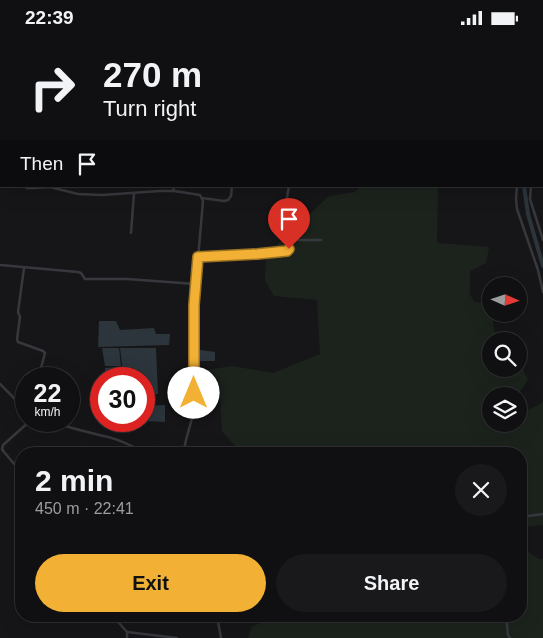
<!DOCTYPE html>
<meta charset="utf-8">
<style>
body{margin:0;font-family:Arial,sans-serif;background:#19191b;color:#f1f3f6;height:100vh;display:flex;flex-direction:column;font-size:19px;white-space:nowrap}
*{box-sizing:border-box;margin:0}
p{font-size:16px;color:#9c9d9f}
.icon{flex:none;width:28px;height:28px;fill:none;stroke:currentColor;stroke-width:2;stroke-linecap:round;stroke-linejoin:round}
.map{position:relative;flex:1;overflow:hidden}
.side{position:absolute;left:15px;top:412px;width:512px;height:175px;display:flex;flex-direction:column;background:#101012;border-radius:20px;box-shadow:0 5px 20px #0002,0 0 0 1px #303032}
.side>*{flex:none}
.guide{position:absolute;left:0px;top:0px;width:544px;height:152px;box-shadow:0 5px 20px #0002,0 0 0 1px #303032;background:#101012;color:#f1f3f6;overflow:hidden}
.needle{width:32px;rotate:93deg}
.fabs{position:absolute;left:482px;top:242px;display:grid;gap:10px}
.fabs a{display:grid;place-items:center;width:45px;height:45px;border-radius:50%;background:#101012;box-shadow:0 5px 20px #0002,0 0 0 1px #303032;font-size:25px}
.speed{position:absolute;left:15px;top:332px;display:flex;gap:10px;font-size:25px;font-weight:700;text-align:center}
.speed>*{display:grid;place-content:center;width:65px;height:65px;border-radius:50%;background:#101012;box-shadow:0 5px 20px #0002,0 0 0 1px #303032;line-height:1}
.speed small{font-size:12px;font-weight:400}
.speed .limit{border:8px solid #d22;background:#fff;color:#111}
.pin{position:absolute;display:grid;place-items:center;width:42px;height:42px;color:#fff;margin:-51px -21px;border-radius:50% 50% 50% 0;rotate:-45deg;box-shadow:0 0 5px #0007}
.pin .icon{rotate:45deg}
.me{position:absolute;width:55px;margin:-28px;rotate:0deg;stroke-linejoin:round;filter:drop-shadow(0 0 4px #0008)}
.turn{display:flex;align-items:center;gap:18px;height:105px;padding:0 20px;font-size:22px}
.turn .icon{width:65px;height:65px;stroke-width:2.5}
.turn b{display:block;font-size:35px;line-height:42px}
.then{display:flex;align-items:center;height:48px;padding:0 20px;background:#0003;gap:10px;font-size:19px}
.round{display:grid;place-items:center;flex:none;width:52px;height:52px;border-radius:26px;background:#19191b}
.head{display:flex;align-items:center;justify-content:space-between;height:85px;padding:0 20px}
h1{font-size:30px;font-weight:700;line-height:38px}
.primary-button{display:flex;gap:10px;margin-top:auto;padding:10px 20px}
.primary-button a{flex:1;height:58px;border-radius:30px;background:#f2b134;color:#111;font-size:20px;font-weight:700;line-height:58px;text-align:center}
.primary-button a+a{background:#19191b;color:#f1f3f6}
.status{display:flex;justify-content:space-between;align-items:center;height:35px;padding:0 25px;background:#101012;direction:ltr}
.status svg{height:14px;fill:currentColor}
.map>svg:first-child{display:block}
.green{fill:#1c231d}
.water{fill:#2c353c}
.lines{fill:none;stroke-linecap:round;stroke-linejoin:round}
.canal{stroke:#2c353c;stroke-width:4}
.minor{stroke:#37383d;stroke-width:2.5}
.route-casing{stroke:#9d7322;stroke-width:12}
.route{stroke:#f2b134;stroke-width:9}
</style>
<div class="status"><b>22:39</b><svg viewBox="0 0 49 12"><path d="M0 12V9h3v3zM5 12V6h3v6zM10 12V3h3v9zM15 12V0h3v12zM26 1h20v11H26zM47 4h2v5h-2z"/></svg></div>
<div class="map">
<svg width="543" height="603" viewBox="0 0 543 603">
<rect width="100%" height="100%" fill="#161618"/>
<g class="green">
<path d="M361,151H438L437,208L489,212L486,228L470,236V259L474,267L491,268V279H492L496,306H491V334H519V326L528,345L517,361H491V389H519V375L525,377L543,367V490L521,492V419H239V415L222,396L220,360L203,344L207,335L232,331L273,338L320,319L317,265L274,261L265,245L266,220L329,161L355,157Z"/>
<path d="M521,512L539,524H543V603H248L252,591L276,583L277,581H521Z"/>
</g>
<g class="water">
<path d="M99,286H116L120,295L154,293L156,299H170L169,310L98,312Z"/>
<path d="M102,313H119L121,331H105Z"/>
<path d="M120,313H156L158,359H144V344H124Z"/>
<path d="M194,314L215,317V326H195Z"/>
<path d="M120,332V344H105V333Z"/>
<path d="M165,370V387L144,386V371Z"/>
</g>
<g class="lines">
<g class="canal">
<path d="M542,101H543"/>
<path d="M524,151L528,179L543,231"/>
</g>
<g class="minor">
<path d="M56,0V1"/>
<path d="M82,1L84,0"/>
<path d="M181,1V0"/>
<path d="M284,1V0"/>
<path d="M387,1V0"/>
<path d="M0,80H1"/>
<path d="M542,81L543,80"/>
<path d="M542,105L543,104"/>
<path d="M25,151L27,153H33L50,152L78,159L102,160L160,156H174"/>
<path d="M173,151L174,156L200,160L203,166L194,270V376L186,405L183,419"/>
<path d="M517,151L516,164L517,174L538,235L543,257"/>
<path d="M531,151L530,164L543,205"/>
<path d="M202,163L224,166L228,165L231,161L232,151"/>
<path d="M131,198L134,158"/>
<path d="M290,205H321"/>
<path d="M199,221L257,219L288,215C290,210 291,187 289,181C288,179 286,177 285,174L289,151"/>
<path d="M0,230L78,237L81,238L85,244H127L195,249"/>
<path d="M24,233L18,277L20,282L17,304L18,307L43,316L45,318L38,344"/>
<path d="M0,349L16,365L26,380"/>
<path d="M52,386C70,394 89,397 108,402C122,405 134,412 147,419"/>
<path d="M21,437L4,417L2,414L3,410L30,386"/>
<path d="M521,482L543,479"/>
<path d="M113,581L127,597V603"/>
<path d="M217,581L221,603"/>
<path d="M506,581L508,600L510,603"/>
<path d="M127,597L177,603"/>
</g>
</g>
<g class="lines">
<defs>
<path id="route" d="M194,358V270L198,222L257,219L287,216L289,214"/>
</defs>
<use href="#route" class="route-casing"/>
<use href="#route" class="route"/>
</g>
</svg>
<div class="fabs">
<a><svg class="needle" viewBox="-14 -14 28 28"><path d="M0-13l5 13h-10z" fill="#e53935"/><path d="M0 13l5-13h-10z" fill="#9c9d9f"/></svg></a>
<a><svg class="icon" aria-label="search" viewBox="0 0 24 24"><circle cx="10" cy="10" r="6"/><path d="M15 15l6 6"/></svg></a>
<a><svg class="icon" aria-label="layers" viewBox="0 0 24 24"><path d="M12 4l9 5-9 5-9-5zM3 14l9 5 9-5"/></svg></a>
</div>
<div class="speed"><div>22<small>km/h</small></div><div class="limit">30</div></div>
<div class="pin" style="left:289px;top:214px;background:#d93025"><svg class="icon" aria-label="arrive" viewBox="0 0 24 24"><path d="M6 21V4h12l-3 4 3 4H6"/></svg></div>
<svg class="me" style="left:194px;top:358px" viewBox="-20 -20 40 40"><circle r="19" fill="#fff"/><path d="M0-13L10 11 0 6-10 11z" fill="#f2b134"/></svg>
<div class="guide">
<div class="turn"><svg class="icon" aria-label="right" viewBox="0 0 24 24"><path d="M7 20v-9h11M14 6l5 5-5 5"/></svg><div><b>270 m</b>Turn right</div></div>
<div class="then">Then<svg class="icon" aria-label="arrive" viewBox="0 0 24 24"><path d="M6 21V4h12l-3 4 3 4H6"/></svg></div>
</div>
<section class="side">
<div class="head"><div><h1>2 min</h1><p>450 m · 22:41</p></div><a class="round"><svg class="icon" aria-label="close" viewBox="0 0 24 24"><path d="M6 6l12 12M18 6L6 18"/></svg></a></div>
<div class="primary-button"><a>Exit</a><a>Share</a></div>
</section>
</div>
